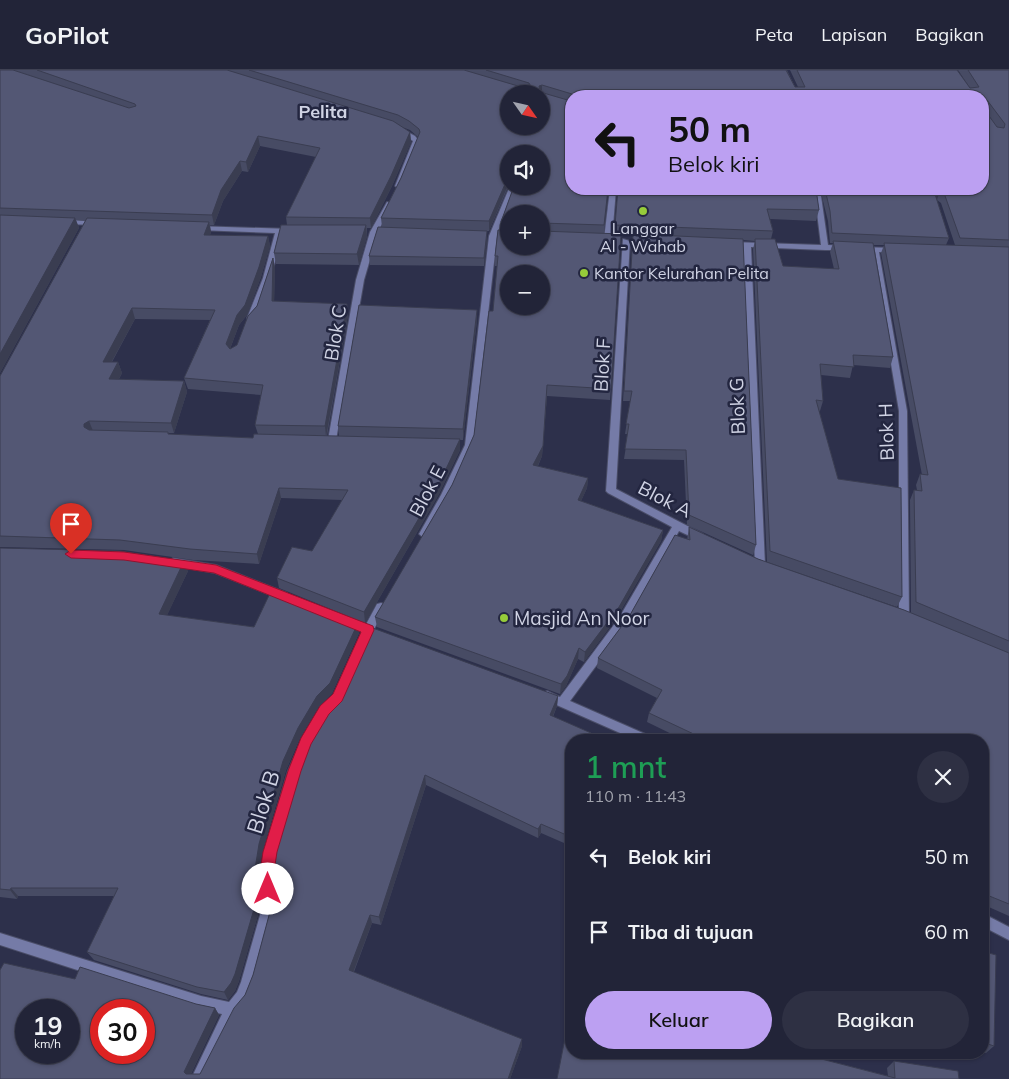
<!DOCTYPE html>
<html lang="id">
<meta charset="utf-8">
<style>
body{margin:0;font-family:Mulish,sans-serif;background:#2e3043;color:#f1f3f6;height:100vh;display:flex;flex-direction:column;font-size:19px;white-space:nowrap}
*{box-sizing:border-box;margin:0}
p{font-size:16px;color:#a2a4ae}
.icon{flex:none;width:28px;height:28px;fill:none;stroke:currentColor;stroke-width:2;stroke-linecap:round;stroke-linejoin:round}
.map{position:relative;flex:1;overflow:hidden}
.side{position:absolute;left:565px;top:664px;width:424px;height:325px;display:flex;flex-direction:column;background:#222438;border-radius:20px;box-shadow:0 1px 4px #0004,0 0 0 1px #3f4153}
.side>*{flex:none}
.banner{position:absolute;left:565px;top:20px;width:424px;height:105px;border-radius:20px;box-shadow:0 1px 4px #0004,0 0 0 1px #3f4153;background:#bca0f2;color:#111;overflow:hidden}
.needle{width:32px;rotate:124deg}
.tools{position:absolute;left:500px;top:15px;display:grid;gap:10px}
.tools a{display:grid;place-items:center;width:50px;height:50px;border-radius:50%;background:#222438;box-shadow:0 1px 4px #0004,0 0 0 1px #3f4153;font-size:25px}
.speed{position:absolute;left:15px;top:929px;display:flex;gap:10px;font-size:25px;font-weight:700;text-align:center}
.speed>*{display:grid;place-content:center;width:65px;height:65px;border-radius:50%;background:#222438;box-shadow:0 1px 4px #0004,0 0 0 1px #3f4153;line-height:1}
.speed small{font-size:12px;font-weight:400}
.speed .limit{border:8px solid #d22;background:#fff;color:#111}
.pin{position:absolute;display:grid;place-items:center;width:42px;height:42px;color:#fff;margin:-51px -21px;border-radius:50% 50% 50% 0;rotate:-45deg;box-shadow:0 0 5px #0007}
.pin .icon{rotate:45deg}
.me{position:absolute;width:55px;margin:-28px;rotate:0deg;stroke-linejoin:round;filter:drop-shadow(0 0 4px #0008)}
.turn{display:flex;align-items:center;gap:18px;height:105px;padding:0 20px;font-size:22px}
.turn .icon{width:65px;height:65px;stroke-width:2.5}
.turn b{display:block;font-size:35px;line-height:42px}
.round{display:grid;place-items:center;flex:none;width:52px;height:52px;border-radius:26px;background:#2e3043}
.head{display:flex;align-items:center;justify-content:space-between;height:85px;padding:0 20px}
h1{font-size:30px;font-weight:600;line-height:38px;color:#1e9e55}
.action{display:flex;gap:10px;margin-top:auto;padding:10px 20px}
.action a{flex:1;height:58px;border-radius:30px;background:#bca0f2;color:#111;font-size:20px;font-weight:600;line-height:58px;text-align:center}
.action a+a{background:#2e3043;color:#f1f3f6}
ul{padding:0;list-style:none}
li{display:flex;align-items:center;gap:15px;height:75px;padding:0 20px}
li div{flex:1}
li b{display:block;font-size:19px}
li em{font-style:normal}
header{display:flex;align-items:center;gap:30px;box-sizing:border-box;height:70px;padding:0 25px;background:#222438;border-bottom:1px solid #3f4153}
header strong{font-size:24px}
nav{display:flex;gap:28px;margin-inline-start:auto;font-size:18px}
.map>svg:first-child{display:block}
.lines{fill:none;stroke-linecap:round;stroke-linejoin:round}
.minor-casing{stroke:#4a4d67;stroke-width:2}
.minor{fill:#757ba7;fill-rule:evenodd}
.wall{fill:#474b64;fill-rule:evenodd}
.shaded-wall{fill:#3a3d51}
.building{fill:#535774;stroke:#3a3d51;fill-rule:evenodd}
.route{fill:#e11d48;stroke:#92132f}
.poi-dot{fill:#96cc3a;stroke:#232640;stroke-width:2}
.labels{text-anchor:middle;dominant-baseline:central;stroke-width:5;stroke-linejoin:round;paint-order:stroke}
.far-poi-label{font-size:16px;fill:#d0d3e4;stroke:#232640}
.far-quarter-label{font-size:18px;font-weight:bold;fill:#d0d3e4;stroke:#232640}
.street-label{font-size:19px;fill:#d0d3e4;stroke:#232640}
.poi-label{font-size:19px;fill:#d0d3e4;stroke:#232640;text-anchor:start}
.near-street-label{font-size:22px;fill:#d0d3e4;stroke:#232640}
</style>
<header>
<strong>GoPilot</strong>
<nav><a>Peta</a><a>Lapisan</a><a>Bagikan</a></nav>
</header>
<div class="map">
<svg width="1009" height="1009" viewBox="0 0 1009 1009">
<rect width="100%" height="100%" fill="#2d304b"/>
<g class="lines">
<defs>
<g id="minor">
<path d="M400,58L415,66L419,71L401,116L398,118L395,116L413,71L398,61V59Z"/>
<path d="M510,116H516L497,166L473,375L451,425L427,466L424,468L419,464L441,425L465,375L489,166Z"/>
<path d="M610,119H616L612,169L608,171L604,169Z"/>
<path d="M814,119H820L828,175L845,176H848V180H825L751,177L765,495L760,499L755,495L743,177L730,176L726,174L730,172L821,175Z"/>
<path d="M387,132L392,133L378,162L364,210L336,370L332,373L328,370L356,210L370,162Z"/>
<path d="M60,150L96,151L100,153L96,155L63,154L59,152Z"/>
<path d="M195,156L291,159L295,161L291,163H282L271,208L254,250H251L247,248L263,208L275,163L198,160H195Z"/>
<path d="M623,169L630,171L616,419L703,464L705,467L700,471L679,461L627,554L570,631L652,667L654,670H636L543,629L541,626L543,623L547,621L560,627L619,548L672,457L608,423L606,421Z"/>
<path d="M859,177L895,178L899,180L895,182H879L907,341L909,546L908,549H900L899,546V341L872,181H859Z"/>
<path d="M173,488L216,495L287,523L288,526L287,529L283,530L215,503L170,495L168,492Z"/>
<path d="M381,533L385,534L386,537L373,561L342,630L329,643L311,674L300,701L276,783L272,808L276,831L255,912L247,932L237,944L205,1009H191L222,944L201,940L0,875V863L201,926L229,932L237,922L241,912L264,831L260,808L264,783L288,701L302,669L321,637L334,624L363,560L377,534Z"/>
<path d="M982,843L1009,857V870L982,856Z"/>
</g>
</defs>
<use href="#minor" class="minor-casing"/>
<use href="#minor" class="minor"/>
</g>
<g class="wall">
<path d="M0,0H787L795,17H798L790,0H957L970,18L958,0H1009V846L982,834V670H684L647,652L649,643L657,628L597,598L598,588L630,545L675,465L687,470L689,457L758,489L904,540L943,556L911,543L910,430L914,420H917L916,415L920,404L922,405L881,183L884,175H874L893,287L890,298L853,295L850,308L821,305L823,331L820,341H819L838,409L901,418L902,527L897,537L767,492L753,179L755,171L743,170L756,475L753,485L687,455L684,390L624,389L628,364H625L630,331H623L633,166L621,165L610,330L547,326L542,386L538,396L588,408L587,418L581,431L663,460L661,471L617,547L584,592L578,589L566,616L560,624L377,557L375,547L452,415L474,365L489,241H493L497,196H495V186L498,160H501V152L514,116H541V84H509V115L489,161H469H487V170L484,196L370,195L369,186L378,157H382L381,148L401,108L418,67L410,60L402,57L410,62L411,72L392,116L371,158H367V166L359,195L276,194L274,183L281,155H287L286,147L316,87L260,76L248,102L242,101L223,131L214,155H210L211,162L210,165L268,166L270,176L261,207L247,245L239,255L230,279L237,275L248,246L257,236L273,188L275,198L274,231L347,234L348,245L327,366H339L338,356L359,235L477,240V250L463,370H460V380L439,424L365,553L279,518L277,508L292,477L312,481L342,430L281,428L259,494L193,490L124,480L0,477V306L85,151L76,150L79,158L0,303ZM509,24H541V56H509ZM571,26H982V119H820L828,151L830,173H833L830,182L834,199L783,196L775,169H771L773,161L770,149L816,151L819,140L816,119H618L614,163H604L608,119H571ZM937,130L941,133L955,175H946L949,168ZM509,144H541V176H509ZM509,204H541V236H509ZM135,249L210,250L184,308L188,319L261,325L255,355L258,364H254L253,368L169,364L168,363H174L187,322L184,311L119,309L122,303L118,292H112Z"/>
<path d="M0,478L188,501L167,545L254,557L359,563L332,623L319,636L300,668L286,700L262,783L258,808L262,831L239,911L235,921L228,930L201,924L94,890L87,882L114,826H18L17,829L0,827Z"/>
<path d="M558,626L557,636L553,647L591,663L590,670H571V776L541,763L538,768L426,715L381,855L372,853L354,902L522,976L510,1009H0L196,934L215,938L219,945L191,1004H200L245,925L253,905L275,823V774Z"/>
<path d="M982,881L994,976L986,983L982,982Z"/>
<path d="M571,982L802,984L888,1006L887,998L894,991L959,1009H557Z"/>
</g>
<g class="shaded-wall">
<path d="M542,15V24H539V16Z"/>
<path d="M410,62L411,72L392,116L371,158L370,148Z"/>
<path d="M258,66L260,76L248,102L246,92Z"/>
<path d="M240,91L242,101L223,131L214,155L212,145L221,120Z"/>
<path d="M508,105V115L489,161V151Z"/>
<path d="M940,120L937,130L931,135L935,124Z"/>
<path d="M75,148L79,158L0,303V284Z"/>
<path d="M209,152L211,162L207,175L204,165Z"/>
<path d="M366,155L367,166L359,195L357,184Z"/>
<path d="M487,161V170L484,196V188Z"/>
<path d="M268,166L270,176L261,207L247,245L239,255L228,284L226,274Z"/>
<path d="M273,188L275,198L274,241L272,231Z"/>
<path d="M347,234L348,245L326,367L325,356Z"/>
<path d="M132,238L135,249L106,302L103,292Z"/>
<path d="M477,240V250L463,370V359Z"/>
<path d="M118,292L122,303L113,320L109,309Z"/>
<path d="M184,311L187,322L174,363L171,353Z"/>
<path d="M547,326L542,386L533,406V395Z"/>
<path d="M89,351L93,361L88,368L84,357V354Z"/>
<path d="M460,369V380L439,424L365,553L364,542Z"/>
<path d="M588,408L587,418L577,440L578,430Z"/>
<path d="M279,418L281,428L259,494L257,484Z"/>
<path d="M663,460L661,471L617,547L584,592L585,582Z"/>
<path d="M184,491L188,501L163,554L159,544Z"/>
<path d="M358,553L359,563L332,623L319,636L300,668L286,700L262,783L258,808L262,831L239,911L235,921L228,930L224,922L255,799L259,774L283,691L298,658Z"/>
<path d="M579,578L578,589L566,616L560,624L561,614Z"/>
<path d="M558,626L557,636L549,655L550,645Z"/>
<path d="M425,705L426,715L381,855L379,847Z"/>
<path d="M541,754V763L538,768V759Z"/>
<path d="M11,818L18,826L17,829L10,820Z"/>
<path d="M370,845L372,853L351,908L349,900Z"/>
<path d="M215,938L219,945L189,1008L184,1002Z"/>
<path d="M522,969V976L510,1009H508Z"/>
</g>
<g class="building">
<path d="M0,0H13L129,38L136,36L135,34L37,0H227L393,51L410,62L391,106L370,148L286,147L320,78L258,66L246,92L240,91L221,120L212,145L0,138Z"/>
<path d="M249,0H464L518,16L530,15L529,13L486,0H786L795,17H805L797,0H957L970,18L979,17L968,0H1009V170L960,168L944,123L940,120L935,124L949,168L832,163L830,141L825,119H982V26H573L572,24L542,15L539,16L540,22L571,31V119H608L604,155L541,153V144H509V152H501L514,116H541V84H509V105L489,151L381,148L401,108L420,62L419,59L409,51L398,45ZM509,24H541V56H509ZM984,30H987L1005,54L1004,58L997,57L984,39Z"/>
<path d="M618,119H816L819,140L767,139L773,161L615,155Z"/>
<path d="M0,145L75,148L0,284Z"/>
<path d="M87,148L209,152L204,165L268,166L259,197L245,235L237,245L226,274L230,279L237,275L248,246L257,236L273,188L272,231L347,234L325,356L255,355L263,315L184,308L215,240L132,238L103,292H118L109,309L184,311L171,353L89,351L84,354V357L89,360L168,362V364L253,368L254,364L460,369L439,414L364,542L277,508L292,477L312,481L348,420L279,418L257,484L190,479L120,470L0,466V306Z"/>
<path d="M281,155H366L357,184L274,183Z"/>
<path d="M378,157L487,161L484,188L369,186Z"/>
<path d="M498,160H509V176H541V161L621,164L611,319L547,315L543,376L533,395L588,408L578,430L663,460L619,537L585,582L579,578L567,606L561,614L375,547L452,415L474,365L489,241H493L498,186H495ZM509,204H541V236H509Z"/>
<path d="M633,164L743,169L756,475L689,445L686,380L625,379L629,354H626L632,321H624Z"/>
<path d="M755,169H775L783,196L839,199L833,171L873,173L893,287L853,285L854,297L820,294L823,331L816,330L838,409L901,418L902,527L770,481Z"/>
<path d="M884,173L1009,177V571L916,532L914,420L922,421L920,404L928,405Z"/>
<path d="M359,235L477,240L463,359L338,356Z"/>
<path d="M689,457L758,489L904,540L1009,583V834L982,823V796L984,790H982V670H698L700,667L649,643L662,620L598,588L630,545L675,465L690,470Z"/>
<path d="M0,478L120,481L184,491L159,544L254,557L272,519L358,553L330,613L317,626L298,658L283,691L259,774L255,799L259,822L235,904L231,913L224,922L197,917L87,882L118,818H11L10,820L0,819Z"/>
<path d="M370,557L558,626L550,645L591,663L587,670H571V767L541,754L538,759L425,705L379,847L370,845L349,900L522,969L508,1009H0V900L4,893L75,909L80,897L196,934L215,938L184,1002L186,1004H200L234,938L245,925L253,905L275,823L271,799L275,774L299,692L310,665L328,634L342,621ZM26,940H69V982H26ZM101,940H144V982H101Z"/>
<path d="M982,881L996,885L994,976L982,972Z"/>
<path d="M570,943L571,944V982H801L802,984L895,1008L894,991L958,1001L959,1009H557Z"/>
</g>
<path class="route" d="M71,480L124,482L216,495L373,556L374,560L342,631L329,644L311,674L301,701L277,782L273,808L275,819L273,824L268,826L263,824L259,808L263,782L288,701L301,668L320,636L333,624L361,562L214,503L124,490L71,488L65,484Z"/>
<g class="poi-dot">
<circle cx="643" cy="141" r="5"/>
<circle cx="584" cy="203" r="5"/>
<circle cx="504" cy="548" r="5"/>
</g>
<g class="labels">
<g class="far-poi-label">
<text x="643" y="158">Langgar<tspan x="643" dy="18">Al - Wahab</tspan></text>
<text x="594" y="203" text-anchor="start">Kantor Kelurahan Pelita</text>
</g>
<g class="far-quarter-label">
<text x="323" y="41">Pelita</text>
</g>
<g class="street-label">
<text transform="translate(335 263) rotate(-81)">Blok C</text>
<text transform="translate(602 295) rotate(-87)">Blok F</text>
<text transform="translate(737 336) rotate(-92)">Blok G</text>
<text transform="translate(886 362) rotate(-92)">Blok H</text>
<text transform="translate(427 421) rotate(-62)">Blok E</text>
<text transform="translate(665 429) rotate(27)">Blok A</text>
</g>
<g class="poi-label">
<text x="514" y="548">Masjid An Noor</text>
</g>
<g class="near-street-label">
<text transform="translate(263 732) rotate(-73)">Blok B</text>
</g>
</g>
</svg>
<div class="tools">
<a><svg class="needle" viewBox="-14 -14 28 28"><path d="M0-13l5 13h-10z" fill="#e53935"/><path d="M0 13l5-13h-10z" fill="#a2a4ae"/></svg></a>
<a><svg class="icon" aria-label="sound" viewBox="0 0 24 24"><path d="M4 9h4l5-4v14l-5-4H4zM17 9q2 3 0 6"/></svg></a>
<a>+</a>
<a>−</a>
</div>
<div class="speed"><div>19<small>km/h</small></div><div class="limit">30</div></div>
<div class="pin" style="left:71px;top:484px;background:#d93025"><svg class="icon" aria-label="arrive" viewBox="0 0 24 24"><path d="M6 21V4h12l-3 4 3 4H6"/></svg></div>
<svg class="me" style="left:268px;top:819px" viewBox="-20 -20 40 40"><circle r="19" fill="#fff"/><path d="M0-13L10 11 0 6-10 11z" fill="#e11d48"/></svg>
<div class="banner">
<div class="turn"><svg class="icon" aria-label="left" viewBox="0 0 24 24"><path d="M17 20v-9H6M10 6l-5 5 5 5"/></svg><div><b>50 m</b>Belok kiri</div></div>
</div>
<section class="side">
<div class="head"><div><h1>1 mnt</h1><p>110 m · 11:43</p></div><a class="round"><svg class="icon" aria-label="close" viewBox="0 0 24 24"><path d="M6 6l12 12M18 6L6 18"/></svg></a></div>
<ul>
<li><svg class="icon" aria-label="left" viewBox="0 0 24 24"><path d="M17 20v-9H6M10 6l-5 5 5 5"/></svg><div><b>Belok kiri</b></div><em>50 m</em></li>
<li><svg class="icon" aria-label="arrive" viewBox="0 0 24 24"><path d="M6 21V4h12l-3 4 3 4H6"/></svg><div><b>Tiba di tujuan</b></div><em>60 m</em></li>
</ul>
<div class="action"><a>Keluar</a><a>Bagikan</a></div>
</section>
</div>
